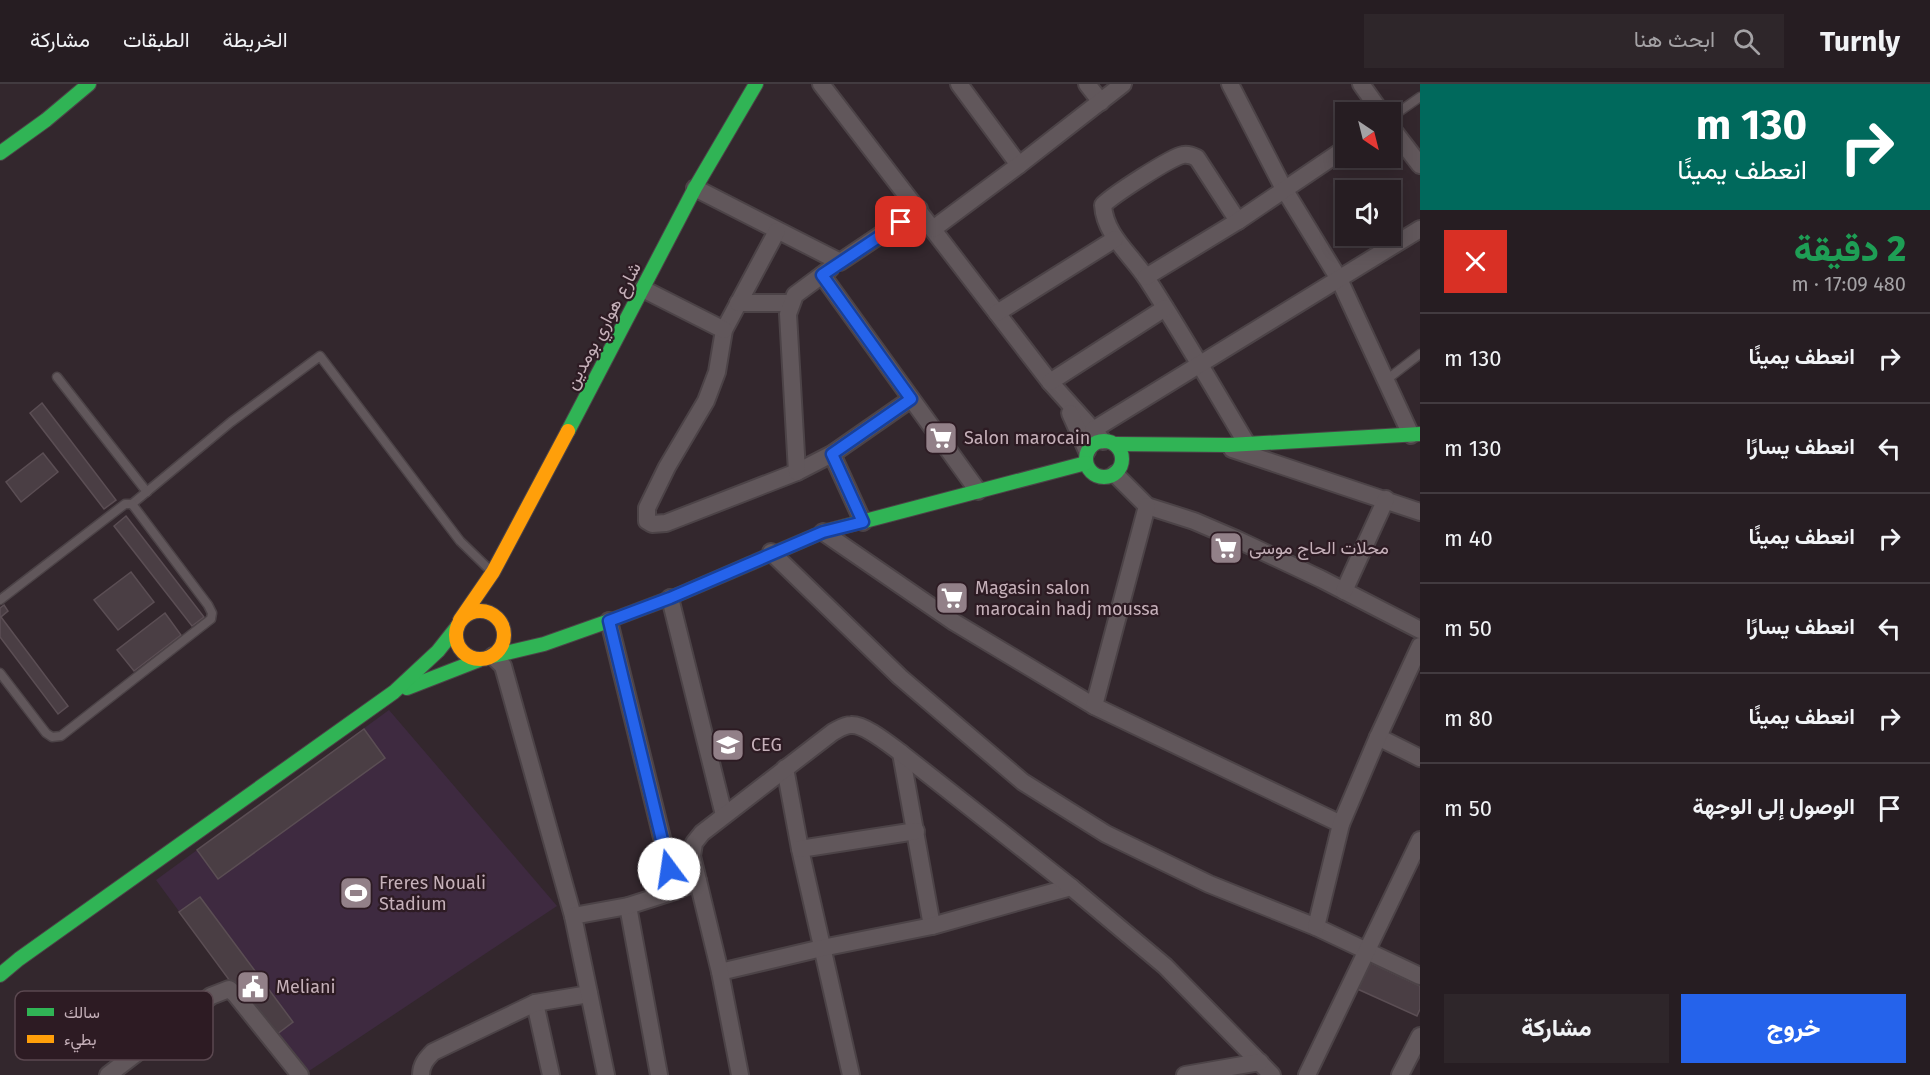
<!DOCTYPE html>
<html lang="ar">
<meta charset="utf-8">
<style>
body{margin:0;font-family:"Fira Sans",Vazirmatn,sans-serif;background:#2e262a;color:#f1f3f6;direction:rtl;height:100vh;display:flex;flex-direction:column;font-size:22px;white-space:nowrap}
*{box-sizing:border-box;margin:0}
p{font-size:20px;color:#a4a2a5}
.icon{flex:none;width:33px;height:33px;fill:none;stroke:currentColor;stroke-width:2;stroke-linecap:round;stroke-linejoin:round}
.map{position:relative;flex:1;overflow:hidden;direction:ltr}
.panel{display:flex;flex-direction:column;background:#261d22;width:510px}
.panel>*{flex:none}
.top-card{background:#00695c;color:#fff;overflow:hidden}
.needle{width:39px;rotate:145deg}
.controls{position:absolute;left:1335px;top:18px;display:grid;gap:12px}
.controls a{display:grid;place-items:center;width:66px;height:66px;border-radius:0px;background:#261d22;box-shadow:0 3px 15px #0003,0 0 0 2px #423b40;font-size:30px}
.pin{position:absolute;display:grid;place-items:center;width:51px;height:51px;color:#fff;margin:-26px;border-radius:12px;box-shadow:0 3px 9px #0006}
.me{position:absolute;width:66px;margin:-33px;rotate:346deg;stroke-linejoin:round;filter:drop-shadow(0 0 4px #0008)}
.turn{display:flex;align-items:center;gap:21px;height:126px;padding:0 24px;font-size:27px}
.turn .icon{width:78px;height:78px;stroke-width:2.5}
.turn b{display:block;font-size:42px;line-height:51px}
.round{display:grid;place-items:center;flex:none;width:63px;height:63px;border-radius:0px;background:#2e262a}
.summary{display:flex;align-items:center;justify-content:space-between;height:102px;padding:0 24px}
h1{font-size:36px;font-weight:800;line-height:45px;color:#1e9e55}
.action{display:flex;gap:12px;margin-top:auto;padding:12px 24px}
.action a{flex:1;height:69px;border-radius:0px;background:#2563eb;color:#fff;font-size:24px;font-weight:800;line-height:69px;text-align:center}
.action a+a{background:#2e262a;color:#f1f3f6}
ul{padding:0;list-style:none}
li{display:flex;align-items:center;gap:18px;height:90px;padding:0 24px;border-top:2px solid #423b40}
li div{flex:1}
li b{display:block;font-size:22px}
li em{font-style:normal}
header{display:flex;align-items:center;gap:36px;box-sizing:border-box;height:84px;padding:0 30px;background:#261d22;border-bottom:2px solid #423b40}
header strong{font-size:28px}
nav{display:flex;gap:33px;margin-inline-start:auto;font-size:21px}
.search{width:420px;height:54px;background:#2e262a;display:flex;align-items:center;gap:15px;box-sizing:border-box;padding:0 21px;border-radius:0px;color:#a4a2a5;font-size:22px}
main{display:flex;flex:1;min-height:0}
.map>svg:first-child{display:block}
.green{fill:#3e2a40}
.building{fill:#4a3e44;stroke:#5b4e54;stroke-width:1.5}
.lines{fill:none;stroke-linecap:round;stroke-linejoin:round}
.lane-casing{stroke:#4c4347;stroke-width:11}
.street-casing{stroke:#4c4347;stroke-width:20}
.fast-casing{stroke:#4c4347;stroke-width:16}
.slow-casing{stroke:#4c4347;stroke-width:16}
.lane{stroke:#61575b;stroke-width:8}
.street{stroke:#61575b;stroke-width:16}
.fast{stroke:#30b455;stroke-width:14}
.slow{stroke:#ff9f0a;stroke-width:14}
.route-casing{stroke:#184099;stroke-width:15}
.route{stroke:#2563eb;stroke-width:10}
.labels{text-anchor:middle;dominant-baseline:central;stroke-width:4.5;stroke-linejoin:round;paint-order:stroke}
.street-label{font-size:18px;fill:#c5b0b9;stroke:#2d1b23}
.poi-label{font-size:18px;fill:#c5b0b9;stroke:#2d1b23;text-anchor:start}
.key{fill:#2d1b23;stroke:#5b4850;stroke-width:1.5}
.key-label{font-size:16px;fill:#c5b0b9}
</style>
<header>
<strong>Turnly</strong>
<div class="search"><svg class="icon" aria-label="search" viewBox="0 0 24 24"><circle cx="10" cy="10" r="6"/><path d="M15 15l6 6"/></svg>ابحث هنا</div>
<nav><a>الخريطة</a><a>الطبقات</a><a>مشاركة</a></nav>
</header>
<main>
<section class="panel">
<div class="top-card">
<div class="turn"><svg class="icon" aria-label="right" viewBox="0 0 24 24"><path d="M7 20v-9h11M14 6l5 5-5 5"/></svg><div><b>130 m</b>انعطف يمينًا</div></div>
</div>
<div class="summary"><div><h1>2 دقيقة</h1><p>480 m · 17:09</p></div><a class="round" style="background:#d93025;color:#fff"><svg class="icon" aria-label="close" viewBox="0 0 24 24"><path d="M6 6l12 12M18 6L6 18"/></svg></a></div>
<ul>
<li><svg class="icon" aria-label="right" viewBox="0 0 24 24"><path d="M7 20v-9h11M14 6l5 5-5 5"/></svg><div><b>انعطف يمينًا</b></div><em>130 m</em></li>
<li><svg class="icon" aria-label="left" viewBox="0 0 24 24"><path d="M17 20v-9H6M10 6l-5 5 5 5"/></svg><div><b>انعطف يسارًا</b></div><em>130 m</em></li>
<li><svg class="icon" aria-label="right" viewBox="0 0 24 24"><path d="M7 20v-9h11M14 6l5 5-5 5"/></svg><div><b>انعطف يمينًا</b></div><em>40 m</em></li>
<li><svg class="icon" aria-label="left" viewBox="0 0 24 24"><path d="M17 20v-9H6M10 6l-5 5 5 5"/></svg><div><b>انعطف يسارًا</b></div><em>50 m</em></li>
<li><svg class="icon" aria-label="right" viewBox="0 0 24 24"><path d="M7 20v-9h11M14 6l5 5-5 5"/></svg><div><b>انعطف يمينًا</b></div><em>80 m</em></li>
<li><svg class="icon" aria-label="arrive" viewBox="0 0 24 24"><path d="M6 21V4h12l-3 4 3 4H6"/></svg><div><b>الوصول إلى الوجهة</b></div><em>50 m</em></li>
</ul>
<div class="action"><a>خروج</a><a>مشاركة</a></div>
</section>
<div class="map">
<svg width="1420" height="991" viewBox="0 0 1420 991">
<rect width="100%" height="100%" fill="#33272d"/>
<path class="green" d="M389,626L557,822L303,991L272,954L156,796Z"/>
<g class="building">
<path d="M42,319L116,416L104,425L30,329Z"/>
<path d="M43,369L58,388L21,418L6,398Z"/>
<path d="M126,432L204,533L192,542L114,442Z"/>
<path d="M131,488L154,518L118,546L94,516Z"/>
<path d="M4,521L8,527L1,533L68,622L58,630L0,553V524Z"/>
<path d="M165,529L181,551L134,587L117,566Z"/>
<path d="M364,645L385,674L218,795L197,766Z"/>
<path d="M200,813L293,938L272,954L179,828Z"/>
<path d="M1365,876L1420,902V925L1417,932L1353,903Z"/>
</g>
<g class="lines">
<defs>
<g id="lane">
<path d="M1390,34L1420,13"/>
<path d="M57,293L147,408"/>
<path d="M1385,297L1420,270"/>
<path d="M0,516L125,420H132L231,338L320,272L460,457L492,488"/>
<path d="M0,589L46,649L52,653L61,652L211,535L212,529L208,521L132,420"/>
</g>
<g id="street">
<path d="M821,0L1050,298L1103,357"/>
<path d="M959,0L1019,81"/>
<path d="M1087,0L1101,18"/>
<path d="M1230,0L1284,105L1339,195L1411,351"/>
<path d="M1361,0L1381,28"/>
<path d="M1390,42L1420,81"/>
<path d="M695,104L840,178L919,125"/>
<path d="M1238,137L1197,74C1193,72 1188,70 1183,71C1171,73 1113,111 1103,121C1105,152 1131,170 1147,195C1182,249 1214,305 1247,360"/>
<path d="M933,145L1019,81L1123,0"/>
<path d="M777,147L724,246L717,288L706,317L667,383L647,424V437L652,440L666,439L797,388L832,370L911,315"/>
<path d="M822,191L978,407"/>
<path d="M1146,193L1238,137L1346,64"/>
<path d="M643,205L724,246"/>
<path d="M738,219H791"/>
<path d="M997,229L1115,155"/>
<path d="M1050,298L1165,224"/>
<path d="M1070,329L1087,367"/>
<path d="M1093,346L1420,145"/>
<path d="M1232,365L1420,428"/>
<path d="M832,370L863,438"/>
<path d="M797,388L788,230L795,211L830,185"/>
<path d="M1115,390L1147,422L1194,437L1236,455L1321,495L1420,546"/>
<path d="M823,448L954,538L1094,622L1341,740"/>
<path d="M771,468L900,593L1023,698L1106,750L1209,800L1316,843L1420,892"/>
<path d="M1344,507L1386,415"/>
<path d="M670,514L724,731"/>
<path d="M609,537L675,807"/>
<path d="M493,572L503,582L573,832"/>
<path d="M1094,622L1147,422"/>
<path d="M1378,653L1420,674"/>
<path d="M901,669L932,842"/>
<path d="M785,684L800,765L851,991"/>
<path d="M800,765L916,747"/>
<path d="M628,822L659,991"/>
<path d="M1316,843L1341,740L1378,653L1420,562"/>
<path d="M720,888L822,864L932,842L1071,803"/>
<path d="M535,919L551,991"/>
<path d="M108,991L211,912L229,905L235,910L300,991"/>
<path d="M421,991C421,981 426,975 433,968L535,919L589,910"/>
<path d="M606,991L573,832L628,822L675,807L698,797"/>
<path d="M740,991L720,888L692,772L694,759L702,749L833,648C839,645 844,641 851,641C865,640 890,661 901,669L1071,803L1165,882L1272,991"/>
<path d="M1185,991L1260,978"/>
<path d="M1307,991L1420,756"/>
<path d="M1400,991L1420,952"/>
</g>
<g id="fast">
<path d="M0,69L46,36L89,0"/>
<path d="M568,347L695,104L756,0"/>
<circle cx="1104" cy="375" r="18"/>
<path d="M1115,360L1229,361L1420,350"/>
<path d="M493,572L544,560L609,537L670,514L823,448L1086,379"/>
<path d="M407,604L479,576"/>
<path d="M0,891L19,875L394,608L438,567L457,543"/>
</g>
<g id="slow">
<circle cx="480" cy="551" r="24"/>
<path d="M460,536L493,488L568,347"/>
</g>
</defs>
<use href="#lane" class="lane-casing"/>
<use href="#street" class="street-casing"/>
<use href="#fast" class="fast-casing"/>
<use href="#slow" class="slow-casing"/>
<use href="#lane" class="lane"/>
<use href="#street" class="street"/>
<use href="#fast" class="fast"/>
<use href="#slow" class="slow"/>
</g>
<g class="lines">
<defs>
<path id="route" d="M669,785L609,537L670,514L823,448L863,438L832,370L911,315L822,191L901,138"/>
</defs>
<use href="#route" class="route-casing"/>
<use href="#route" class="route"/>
</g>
<defs>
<symbol id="supermarket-square" viewBox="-11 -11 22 22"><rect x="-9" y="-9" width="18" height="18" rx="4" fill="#928088" stroke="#2d1b23"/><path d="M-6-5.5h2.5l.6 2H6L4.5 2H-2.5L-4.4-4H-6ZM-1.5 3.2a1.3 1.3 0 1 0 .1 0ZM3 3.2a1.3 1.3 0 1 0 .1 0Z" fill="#fff"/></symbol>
<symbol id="school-square" viewBox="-11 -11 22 22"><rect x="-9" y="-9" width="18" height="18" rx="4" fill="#928088" stroke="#2d1b23"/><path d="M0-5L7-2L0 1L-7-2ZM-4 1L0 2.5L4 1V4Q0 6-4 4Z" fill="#fff"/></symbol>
<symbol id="stadium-square" viewBox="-11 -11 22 22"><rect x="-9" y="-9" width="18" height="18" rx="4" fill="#928088" stroke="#2d1b23"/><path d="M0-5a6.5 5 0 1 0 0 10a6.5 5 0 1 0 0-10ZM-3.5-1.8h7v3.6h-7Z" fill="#fff"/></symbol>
<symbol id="civic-square" viewBox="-11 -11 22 22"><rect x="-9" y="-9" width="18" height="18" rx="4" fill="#928088" stroke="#2d1b23"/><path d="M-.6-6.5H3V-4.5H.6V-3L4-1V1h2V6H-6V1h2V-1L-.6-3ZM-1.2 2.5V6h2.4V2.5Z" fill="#fff"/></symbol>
</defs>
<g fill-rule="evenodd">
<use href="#supermarket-square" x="922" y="335" width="38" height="38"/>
<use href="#supermarket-square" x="1207" y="445" width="38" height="38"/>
<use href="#supermarket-square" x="933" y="495" width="38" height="38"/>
<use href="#school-square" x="709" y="642" width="38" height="38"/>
<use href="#stadium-square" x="337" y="790" width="38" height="38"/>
<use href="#civic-square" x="234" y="884" width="38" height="38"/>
</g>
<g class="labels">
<g class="street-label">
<text transform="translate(603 242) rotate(-62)">شارع هواري بومدين</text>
</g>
<g class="poi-label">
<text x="964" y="354">Salon marocain</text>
<text x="1249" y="464">محلات الحاج موسى</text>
<text x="975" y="504">Magasin salon<tspan x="975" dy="21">marocain hadj moussa</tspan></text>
<text x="751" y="661">CEG</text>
<text x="379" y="799">Freres Nouali<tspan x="379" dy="21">Stadium</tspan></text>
<text x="276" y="903">Meliani</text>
</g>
</g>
<rect x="15" y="907" width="198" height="69" rx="9" class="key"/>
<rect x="27" y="924" width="27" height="8" fill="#30b455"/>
<rect x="27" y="951" width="27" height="8" fill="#ff9f0a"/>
<g class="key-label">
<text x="64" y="934">سالك</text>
<text x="64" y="961">بطيء</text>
</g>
</svg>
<div class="controls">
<a><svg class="needle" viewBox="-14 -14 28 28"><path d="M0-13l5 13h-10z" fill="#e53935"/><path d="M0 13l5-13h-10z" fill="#a4a2a5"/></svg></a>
<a><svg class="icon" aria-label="sound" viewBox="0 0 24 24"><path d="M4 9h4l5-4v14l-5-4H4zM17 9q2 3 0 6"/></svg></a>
</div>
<div class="pin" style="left:901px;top:138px;background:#d93025"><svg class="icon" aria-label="arrive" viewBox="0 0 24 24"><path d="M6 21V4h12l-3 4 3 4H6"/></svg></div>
<svg class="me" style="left:669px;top:785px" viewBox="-20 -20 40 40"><circle r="19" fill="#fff"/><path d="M0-13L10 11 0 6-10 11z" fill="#2563eb"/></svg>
</div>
</main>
